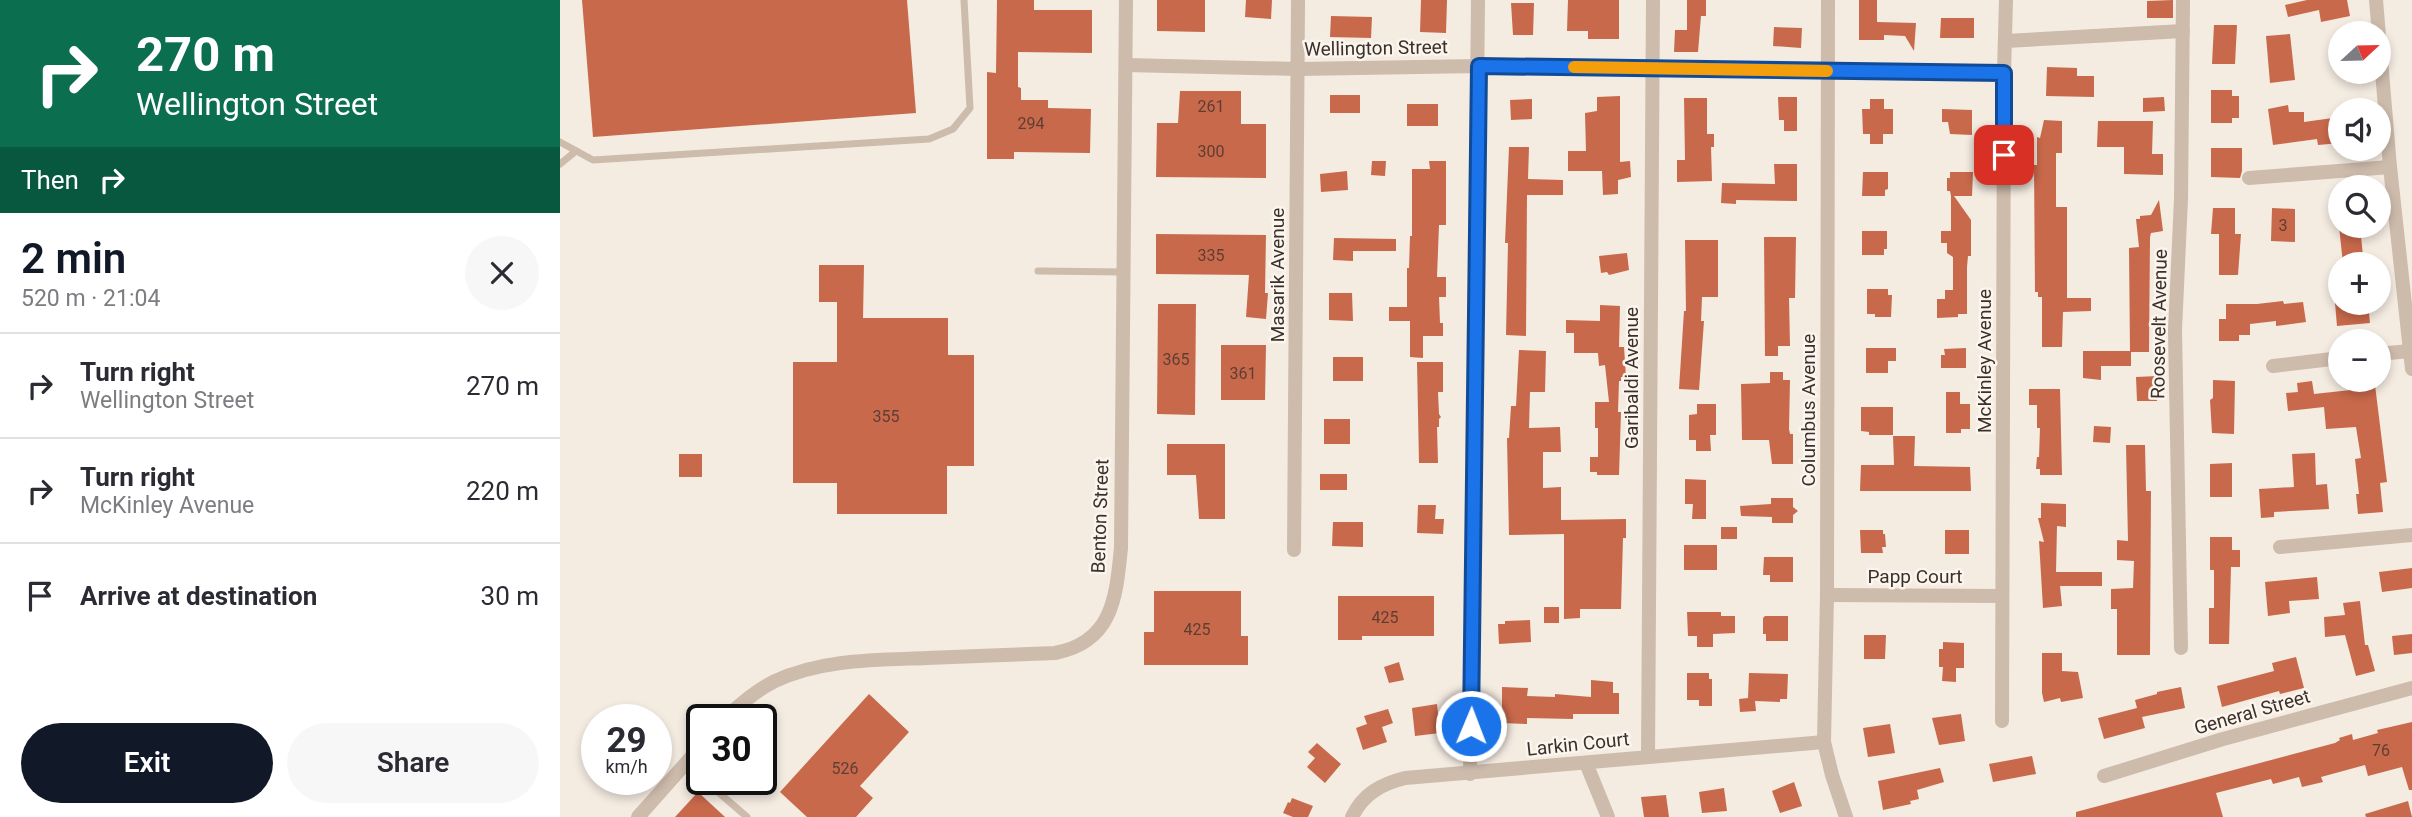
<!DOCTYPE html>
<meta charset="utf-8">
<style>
body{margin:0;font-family:Roboto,sans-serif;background:#f7f7f7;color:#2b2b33;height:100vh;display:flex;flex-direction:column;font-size:26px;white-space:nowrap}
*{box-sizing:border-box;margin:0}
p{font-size:23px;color:#7c7c81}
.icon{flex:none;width:38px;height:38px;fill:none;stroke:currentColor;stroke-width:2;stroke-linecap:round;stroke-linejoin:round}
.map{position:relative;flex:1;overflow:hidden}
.panel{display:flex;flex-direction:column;background:#fff;width:560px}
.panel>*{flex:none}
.guide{background:#0b6e4f;color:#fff;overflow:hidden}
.needle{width:46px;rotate:68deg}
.controls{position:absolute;left:1768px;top:21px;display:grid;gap:14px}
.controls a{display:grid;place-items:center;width:63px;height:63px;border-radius:50%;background:#fff;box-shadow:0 4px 10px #0003;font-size:35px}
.speed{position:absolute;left:21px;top:704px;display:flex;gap:14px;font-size:35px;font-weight:700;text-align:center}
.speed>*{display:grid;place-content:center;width:91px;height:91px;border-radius:50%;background:#fff;box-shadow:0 4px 10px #0003;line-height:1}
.speed small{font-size:18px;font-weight:400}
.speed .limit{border:4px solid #111;border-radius:10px;background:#fff;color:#111}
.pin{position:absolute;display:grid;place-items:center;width:60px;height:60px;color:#fff;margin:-30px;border-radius:14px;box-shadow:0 4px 10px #0006}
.me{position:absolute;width:77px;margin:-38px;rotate:1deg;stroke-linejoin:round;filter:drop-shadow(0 0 5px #0008)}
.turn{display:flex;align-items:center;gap:24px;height:147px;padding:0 21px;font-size:32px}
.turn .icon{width:91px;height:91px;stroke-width:2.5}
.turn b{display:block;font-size:49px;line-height:60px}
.then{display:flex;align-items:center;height:66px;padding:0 21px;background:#0003;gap:14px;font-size:26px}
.round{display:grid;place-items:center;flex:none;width:74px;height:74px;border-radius:37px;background:#f7f7f7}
.head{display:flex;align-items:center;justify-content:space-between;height:119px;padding:0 21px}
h1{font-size:42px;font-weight:600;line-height:52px;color:#111827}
.button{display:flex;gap:14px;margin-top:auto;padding:14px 21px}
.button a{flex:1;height:80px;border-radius:42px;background:#111827;color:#fff;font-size:28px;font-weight:600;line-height:80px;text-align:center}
.button a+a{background:#f7f7f7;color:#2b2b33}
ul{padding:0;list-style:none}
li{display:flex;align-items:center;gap:21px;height:105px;padding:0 21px;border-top:2px solid #e1e1e2}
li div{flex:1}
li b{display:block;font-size:26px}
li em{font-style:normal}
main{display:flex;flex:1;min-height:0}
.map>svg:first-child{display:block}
.building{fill:#c8694b}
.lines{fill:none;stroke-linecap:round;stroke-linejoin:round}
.service{stroke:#cdbbac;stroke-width:7}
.minor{stroke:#cdbbac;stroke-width:14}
.route-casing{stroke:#114b97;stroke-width:18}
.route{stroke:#1a73e8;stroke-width:12}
.slow{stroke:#f59e0b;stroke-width:12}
.labels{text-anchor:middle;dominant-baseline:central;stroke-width:5;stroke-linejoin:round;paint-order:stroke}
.number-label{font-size:16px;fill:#5e3e33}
.street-label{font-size:19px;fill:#3b302b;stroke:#fbf5ee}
</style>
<main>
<section class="panel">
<div class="guide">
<div class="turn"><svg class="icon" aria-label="right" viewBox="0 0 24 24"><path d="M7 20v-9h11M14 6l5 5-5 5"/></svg><div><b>270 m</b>Wellington Street</div></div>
<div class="then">Then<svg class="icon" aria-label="right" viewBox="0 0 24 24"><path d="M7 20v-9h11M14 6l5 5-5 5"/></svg></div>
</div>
<div class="head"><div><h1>2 min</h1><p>520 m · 21:04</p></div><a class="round"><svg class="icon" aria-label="close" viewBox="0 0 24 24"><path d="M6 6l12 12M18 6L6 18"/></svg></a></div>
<ul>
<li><svg class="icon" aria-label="right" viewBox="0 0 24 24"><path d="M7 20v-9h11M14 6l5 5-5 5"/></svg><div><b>Turn right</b><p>Wellington Street</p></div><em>270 m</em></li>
<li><svg class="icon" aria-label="right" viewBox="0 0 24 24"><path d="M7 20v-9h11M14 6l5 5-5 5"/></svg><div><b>Turn right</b><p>McKinley Avenue</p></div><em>220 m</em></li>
<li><svg class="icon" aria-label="arrive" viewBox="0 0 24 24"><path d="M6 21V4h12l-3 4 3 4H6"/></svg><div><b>Arrive at destination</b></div><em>30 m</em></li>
</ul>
<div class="button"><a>Exit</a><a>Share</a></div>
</section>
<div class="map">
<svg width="1852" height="817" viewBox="0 0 1852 817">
<rect width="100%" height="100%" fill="#f4ebe1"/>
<g class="building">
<path d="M22,0H347L356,113L33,137Z"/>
<path d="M437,0H474V10H532V53L458,52V87L461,88V100H488V108L531,109L530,153L454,152V159H427V72L436,73Z"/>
<path d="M597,0H645V32L597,31Z"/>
<path d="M686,0H712L711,19L685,17Z"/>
<path d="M861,0H887L886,33L860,32Z"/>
<path d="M1008,0H1059V39H1028V31H1007Z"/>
<path d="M1127,0H1146V16H1141L1138,52H1114L1115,30H1127Z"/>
<path d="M1299,0H1317V22L1356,23L1354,51L1345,36L1324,35V40H1299Z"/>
<path d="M1613,0V18H1587V1Z"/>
<path d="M1747,0H1787L1790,16L1761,22L1759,10L1728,17L1725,5Z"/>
<path d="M951,3H974L973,35H953Z"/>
<path d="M771,16L812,17L811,38L770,37Z"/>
<path d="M1381,18H1414V38H1380Z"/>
<path d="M1654,25H1677L1675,64H1652Z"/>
<path d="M1214,27L1242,28L1241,48L1213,46Z"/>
<path d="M1730,34L1735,80L1710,83L1706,36Z"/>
<path d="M1487,67L1517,68V76H1534V97L1486,96Z"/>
<path d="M1651,90H1672V96H1679V118H1672V123H1651Z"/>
<path d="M620,91H681V124H706V178L596,177L597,123H618Z"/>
<rect x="770" y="95" width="30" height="18"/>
<path d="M1060,96V162L1070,161L1071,177L1058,180V194L1043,195L1042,171H1008V151H1026L1025,113L1037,111V97Z"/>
<path d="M1218,97H1237V131H1224V120H1219Z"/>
<path d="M1604,97L1605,111L1583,112V98Z"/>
<path d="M1124,98H1147V134H1154V147H1151L1152,181L1117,182V160H1125Z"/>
<path d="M972,99V119L951,120L950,100Z"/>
<path d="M1310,99H1324V109H1333V134H1323V144H1310V134H1303L1302,109H1310Z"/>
<rect x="847" y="104" width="31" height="22"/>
<path d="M1728,105L1729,112H1744V122L1780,117V143L1758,145L1757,139L1713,145L1708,109Z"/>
<path d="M1382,109L1412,110V135L1390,134L1388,122H1382Z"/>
<path d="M1484,120L1502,121V153H1496V207H1507V298H1531V311L1503,312L1502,347H1482V297H1478V292H1475L1474,165H1477V137L1480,138Z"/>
<path d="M1538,121H1593L1592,154H1603V175L1564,174V147H1537Z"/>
<path d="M949,147H969L968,179L1003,180V195H967L966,336L946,335L948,243H945Z"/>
<path d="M1651,148H1682V171L1680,178L1651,177Z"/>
<path d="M812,161H826L825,176L811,175Z"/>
<path d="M869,161H886V225H879L877,277H886V297H879L880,323H883V336H863V358L850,357V321H829V307H847V268H849L850,236H852V169H870Z"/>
<path d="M1214,164H1237V201L1176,200V204L1161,203L1162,183L1215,184Z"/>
<path d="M787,171L788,190L761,192L760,174Z"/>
<path d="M1303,172H1328V189L1325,190V196H1302Z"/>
<path d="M1390,172H1413L1412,196H1394L1411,220V256H1408L1407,267V314H1398V317L1377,318V299H1385V290H1393V257L1387,253V243H1381V231H1391V196L1390,191H1387V178H1390Z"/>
<path d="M1599,200L1603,231L1591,233L1590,237L1589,352H1571V366H1541V380L1523,378V351H1570L1569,248L1579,247L1576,219H1580V216L1591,215Z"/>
<path d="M1653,208H1675V234H1681L1678,275H1659V234H1651Z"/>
<path d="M1712,208L1735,209V242L1711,241Z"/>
<path d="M1779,226H1800L1803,256H1800L1801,264H1783Z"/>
<path d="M1302,231H1327V249H1324V255H1302Z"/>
<path d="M596,234L706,235L705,293H708L706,319L686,317L689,275L596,274Z"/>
<path d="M1204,237H1236L1235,298H1229L1230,346H1218V356H1205Z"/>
<path d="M774,238L836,239V251H793V261L773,260Z"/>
<path d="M1125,240H1158V297H1142L1141,321H1144L1139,390L1119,389L1124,311H1126Z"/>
<path d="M1067,253L1069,270L1049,275L1047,272L1041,273L1039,256Z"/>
<path d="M259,265H304L303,318H388V355H414V466H387V514H277V483H233V362H277V302H259Z"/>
<path d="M1307,289H1328V295H1332L1331,317H1315V314H1307Z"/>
<path d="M769,293H792L793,321L769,320Z"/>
<path d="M1723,301L1724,304L1743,302L1746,322L1716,326V321L1690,324V335H1679V341H1659V319H1666V304H1697Z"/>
<path d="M1775,303H1808L1810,323L1777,326Z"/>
<path d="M598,304H636L635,415L597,414Z"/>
<path d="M1040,305L1060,306L1059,347H1064L1066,377H1061V381H1059L1058,412H1061L1059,475H1037V472H1030V457H1038V428H1035V402H1049L1045,365L1039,366L1038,353H1014V333H1006V320L1040,321Z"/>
<path d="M661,345H706L705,400H661Z"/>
<path d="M1306,348H1336V361H1328V373H1306Z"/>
<path d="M1406,348V368H1381V355H1385L1384,349Z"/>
<path d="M959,350L986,351L985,392H970L969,428L1000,427L1001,452H983V488L1001,487V520L1066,519V538H1063L1061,609H1020V618L1004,619V534L949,535L947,438H949L951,406H956Z"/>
<rect x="773" y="357" width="30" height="24"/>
<path d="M857,362H883V392H878L879,414L881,417L879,419V427H877L878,463H859Z"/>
<path d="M1210,372H1223V380H1230L1229,429L1230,434H1233V464H1212L1209,440H1182L1181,384L1210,383Z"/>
<path d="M1598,376L1597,401H1577L1576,377Z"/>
<path d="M1653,380L1675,381L1674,434L1652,433L1650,400L1653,398Z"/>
<path d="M1752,381L1754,394L1791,390V387L1815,385L1827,482L1820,483L1823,512L1798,514L1796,494H1799L1795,459L1801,458L1796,427L1766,429L1764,407L1728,411L1726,393L1738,392L1737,383Z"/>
<path d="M1469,389H1500L1502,475H1480V469H1476L1477,457H1479L1480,428H1477V405H1469Z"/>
<path d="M1386,392H1400V404H1410V429H1401V433H1386Z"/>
<path d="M1137,404H1156V435H1150L1151,451H1136V440H1129V415L1137,414Z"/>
<path d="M1301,407H1333V435H1309V432L1301,431Z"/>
<rect x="764" y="419" width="26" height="25"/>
<path d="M1534,426L1551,427L1550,443L1533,442Z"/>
<path d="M1333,436H1355L1354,466L1410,467L1411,491H1300L1301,465H1334Z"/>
<path d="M607,444H665V519H639L636,475H607Z"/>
<path d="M1566,445H1585L1586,491H1591L1590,655H1557V609H1551V589L1573,588L1574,561L1557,560V540L1568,541Z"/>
<path d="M1755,453L1756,485L1767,484L1769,509L1714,512V517L1701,518L1699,489L1734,487L1732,454Z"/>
<rect x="119" y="454" width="23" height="23"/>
<path d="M1672,463V497H1650V464Z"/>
<rect x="760" y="474" width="27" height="16"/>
<path d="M1125,479L1146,480V519H1132L1133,504H1125Z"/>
<path d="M1211,498H1233V507L1238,511L1233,515V523H1212V517L1181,516L1180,506L1211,504Z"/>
<path d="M1481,503L1506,504V527L1497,526L1496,572H1542V586H1500L1502,606L1483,608L1479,541L1484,542L1478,518H1481Z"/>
<path d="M858,505H876L875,519H884L883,534L857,533Z"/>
<path d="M773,522H803V547L772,546Z"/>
<rect x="1161" y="527" width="16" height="12"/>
<path d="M1300,530H1323V534H1325L1326,547H1322L1323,553H1301Z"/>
<rect x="1385" y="530" width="24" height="24"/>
<path d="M1650,537H1672V550H1680V567H1671L1669,644H1649V608H1654V570H1650Z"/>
<rect x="1124" y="545" width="33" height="25"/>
<path d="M1204,557H1233V582H1210V575H1203Z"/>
<path d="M1852,568V588L1822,592L1819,572Z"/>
<path d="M1757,577L1759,599L1729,601L1730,613L1708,616L1705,582Z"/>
<path d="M594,591H681V636H688V665H584V632H594Z"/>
<path d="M778,596H874V636H802V640H778Z"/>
<path d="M1800,601L1805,645H1808L1815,671L1796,676L1785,635L1765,637L1764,617L1785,615L1783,603Z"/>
<rect x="984" y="607" width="15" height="16"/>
<path d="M1127,612H1161V616H1175V633L1153,634V647H1137V636H1128Z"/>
<path d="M1205,616H1228V641H1206V634H1203V618Z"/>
<path d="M970,620L971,642L939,644L938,624H945V621Z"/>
<path d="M1852,634V653L1834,655L1832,636Z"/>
<path d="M1304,635H1326L1325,659H1304Z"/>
<path d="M1383,642L1404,643V668H1396V682L1382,681L1383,667H1379V649H1383Z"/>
<path d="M1482,653H1502V671L1518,672L1523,698L1501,702L1500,698L1484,702L1482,693Z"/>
<path d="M1736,657L1744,688L1720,694L1719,691L1662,707L1657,686L1714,671L1712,663Z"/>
<path d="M839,662L844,680L829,683L824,667Z"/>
<path d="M1127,673H1149V679H1152V706H1139V700H1127Z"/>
<path d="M1189,673L1228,674L1227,699H1220V702L1195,701L1196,711L1180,712L1179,699L1188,698Z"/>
<path d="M1031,680L1053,682V693H1059V714H1013V719L967,718V724L942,723V687L968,688L967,696L995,697V694L1031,697Z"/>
<path d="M1621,687L1625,708L1582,717L1585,728L1544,739L1538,718L1577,708L1575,700L1597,694V692Z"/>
<path d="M309,694L349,732L300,786L313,798L296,817H247L220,792Z"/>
<path d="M877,704L880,733L855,736L852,708Z"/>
<path d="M828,709L833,723L822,727L827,742L803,750L796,728L807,724L804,716Z"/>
<path d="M1401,714L1405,741L1379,745L1372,718Z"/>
<path d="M1852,722V790H1849L1842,767L1808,776L1805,765L1761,777L1763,782L1742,787L1739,777L1713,784L1711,779L1656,793L1663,817H1516V812L1775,743L1780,740L1779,738L1792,734L1793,740L1818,733L1817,730Z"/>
<path d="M1330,724L1335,753L1308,757L1303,728Z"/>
<path d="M757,743L781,764L765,783L747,767L755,758L748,752Z"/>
<path d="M1472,756L1476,774L1433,782L1429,764Z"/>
<path d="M1380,768L1384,782L1357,790L1359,799L1350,801L1351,804L1323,810L1318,781Z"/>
<path d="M1234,782L1242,806L1220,813L1212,791Z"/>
<path d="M1164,788L1167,811L1142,813L1139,792Z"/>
<path d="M138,792L165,817H115Z"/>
<path d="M1106,795L1109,817H1084L1081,797Z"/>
<path d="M732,798L753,806L748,817H733L723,813L728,802L730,803Z"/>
<path d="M1848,801L1852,817H1806L1805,814Z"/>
</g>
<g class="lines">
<g class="service">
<path d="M0,142L33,160L369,139L393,129L410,108L404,0"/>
<path d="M0,164L16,151"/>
<path d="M478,271L563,272"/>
<path d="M126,764L142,778"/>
<path d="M143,779L187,817"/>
</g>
<g class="minor">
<path d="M1268,0L1267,595L1264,742L1272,775L1286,817"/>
<path d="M1816,0L1830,167L1852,369"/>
<path d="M1446,41L1623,31"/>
<path d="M566,65L738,69L919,66L1444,73"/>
<path d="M1689,178L1830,167"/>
<path d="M1818,354L1850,351"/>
<path d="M1713,366L1780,358"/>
<path d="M1720,547L1852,535"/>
<path d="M734,550L738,0"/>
<path d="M1267,595L1442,596"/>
<path d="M1621,648L1615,330L1621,199L1623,0"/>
<path d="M164,719C180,705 195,691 215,681C262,659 316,660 367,658C410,656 452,655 495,653C553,642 556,597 561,548L566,0"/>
<path d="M1442,721L1444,73L1446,0"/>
<path d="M1088,756L1093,0"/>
<path d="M1026,763L1048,817"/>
<path d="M910,774L918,0"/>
<path d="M1544,776L1663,739L1852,688"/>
<path d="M78,817L142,745"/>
<path d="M792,817C803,794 821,784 845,778L1264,742"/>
</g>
</g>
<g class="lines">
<defs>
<path id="route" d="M911,726L919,66L1444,73V155"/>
</defs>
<use href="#route" class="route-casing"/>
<use href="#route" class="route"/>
<path class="slow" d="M1014,67L1267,71"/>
</g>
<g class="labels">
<g class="number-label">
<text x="651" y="106">261</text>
<text x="471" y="123">294</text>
<text x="651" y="151">300</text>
<text x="1723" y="225">3</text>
<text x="651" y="255">335</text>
<text x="616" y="359">365</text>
<text x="683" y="373">361</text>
<text x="326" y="416">355</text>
<text x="825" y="617">425</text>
<text x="637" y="629">425</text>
<text x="1821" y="750">76</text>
<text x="285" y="768">526</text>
</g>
<g class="street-label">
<text transform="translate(816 48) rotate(-1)">Wellington Street</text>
<text transform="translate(717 275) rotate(-90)">Masarik Avenue</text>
<text transform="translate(1599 324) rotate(-89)">Roosevelt Avenue</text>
<text transform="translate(1424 361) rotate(-90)">McKinley Avenue</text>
<text transform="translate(1071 378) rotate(-90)">Garibaldi Avenue</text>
<text transform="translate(1248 410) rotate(-90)">Columbus Avenue</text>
<text transform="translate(540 516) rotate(-88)">Benton Street</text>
<text x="1355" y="576">Papp Court</text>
<text transform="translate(1692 712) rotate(-16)">General Street</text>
<text transform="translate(1018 744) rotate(-6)">Larkin Court</text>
</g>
</g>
</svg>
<div class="controls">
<a><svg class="needle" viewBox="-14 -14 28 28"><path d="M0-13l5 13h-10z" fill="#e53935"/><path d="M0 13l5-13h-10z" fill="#7c7c81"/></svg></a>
<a><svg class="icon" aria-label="sound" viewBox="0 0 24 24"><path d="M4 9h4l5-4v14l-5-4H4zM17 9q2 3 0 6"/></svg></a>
<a><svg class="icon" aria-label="search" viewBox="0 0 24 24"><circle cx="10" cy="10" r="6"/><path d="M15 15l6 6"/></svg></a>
<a>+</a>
<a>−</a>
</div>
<div class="speed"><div>29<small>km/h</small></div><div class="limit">30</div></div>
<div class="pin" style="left:1444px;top:155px;background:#d93025"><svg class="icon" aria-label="arrive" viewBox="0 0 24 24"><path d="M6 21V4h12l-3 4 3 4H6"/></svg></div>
<svg class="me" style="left:911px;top:726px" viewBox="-20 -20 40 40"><circle r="17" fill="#1a73e8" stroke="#fff" stroke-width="3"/><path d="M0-11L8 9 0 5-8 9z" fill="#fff"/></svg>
</div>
</main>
